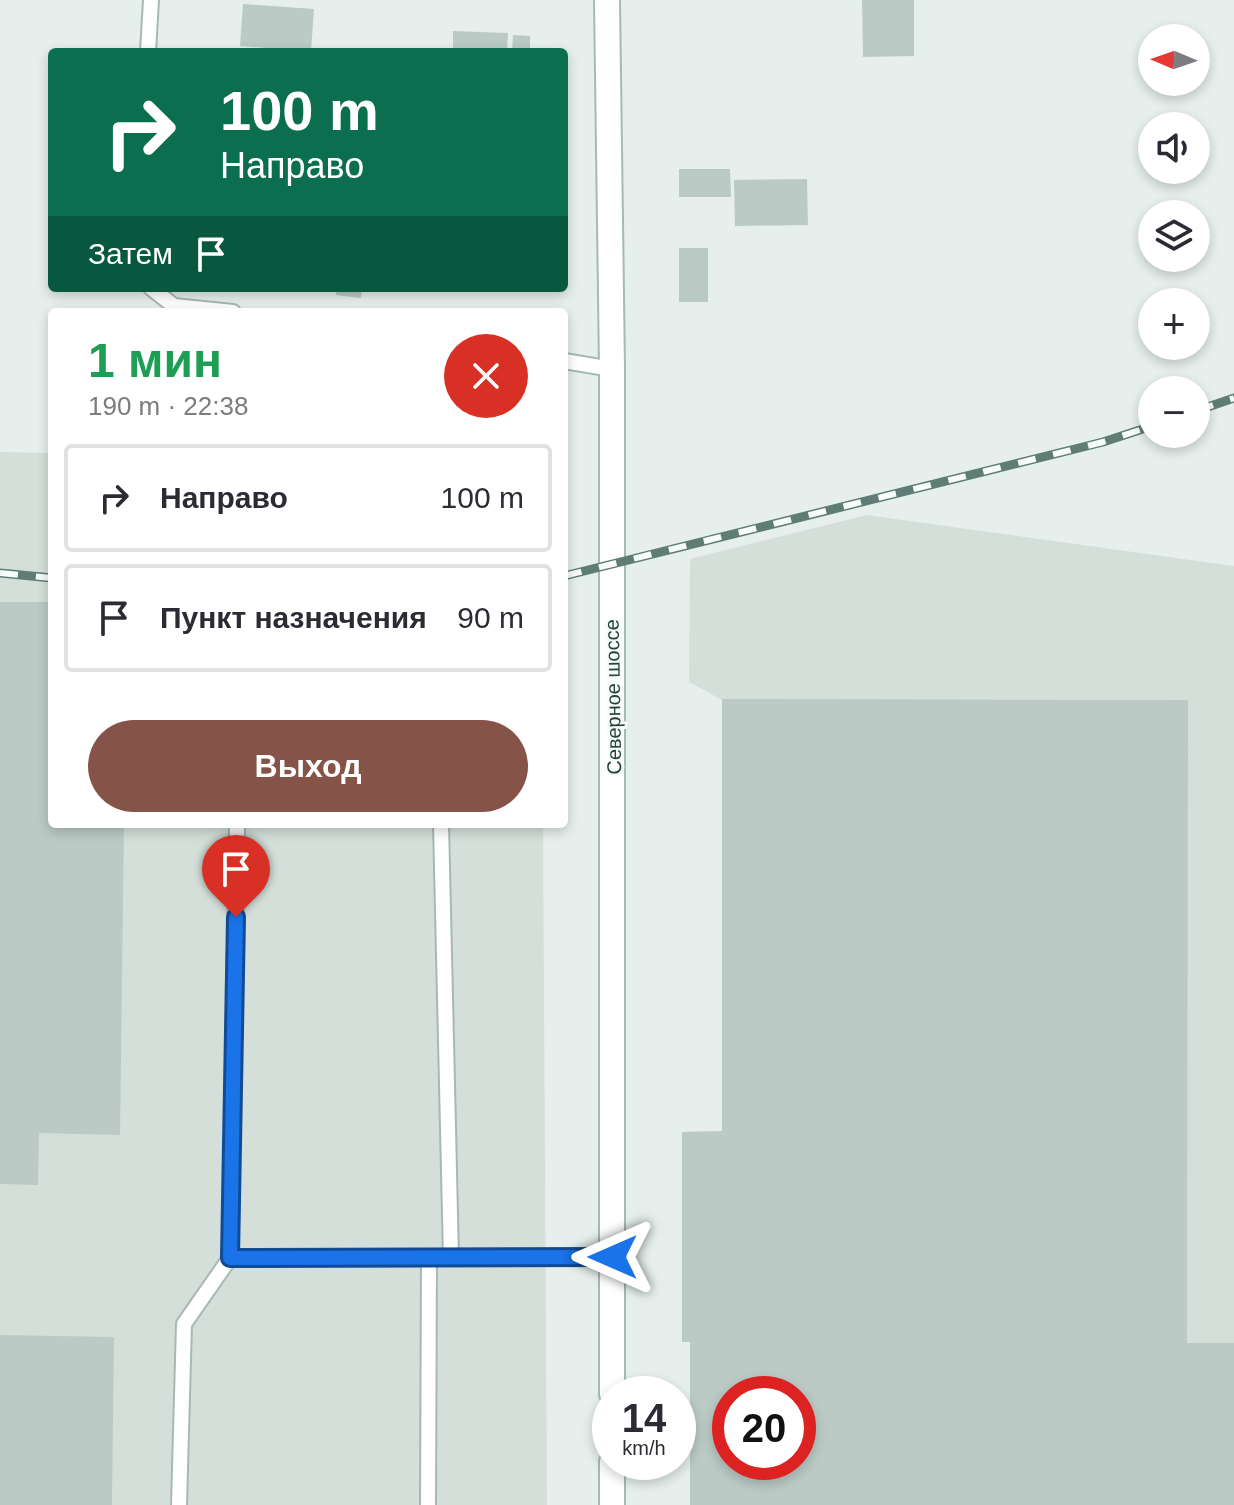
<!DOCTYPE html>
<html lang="ru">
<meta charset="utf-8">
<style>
body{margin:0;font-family:Arial,sans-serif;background:#f2f2f3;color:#2b2b33;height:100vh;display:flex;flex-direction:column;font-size:30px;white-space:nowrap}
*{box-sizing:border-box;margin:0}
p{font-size:26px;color:#7c7c81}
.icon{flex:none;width:44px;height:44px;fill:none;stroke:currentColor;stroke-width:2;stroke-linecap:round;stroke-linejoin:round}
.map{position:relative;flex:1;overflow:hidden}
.details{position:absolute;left:48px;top:308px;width:520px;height:520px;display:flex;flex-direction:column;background:#fff;border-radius:8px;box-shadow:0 4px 12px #0003}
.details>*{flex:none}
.hud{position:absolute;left:48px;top:48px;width:520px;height:244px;border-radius:8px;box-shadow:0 4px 12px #0003;background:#0b6e4f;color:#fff;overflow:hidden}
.needle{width:52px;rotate:272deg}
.tools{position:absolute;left:1138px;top:24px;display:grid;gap:16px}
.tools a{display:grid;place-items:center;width:72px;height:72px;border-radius:50%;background:#fff;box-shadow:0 4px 12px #0003;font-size:40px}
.speed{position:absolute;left:592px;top:1376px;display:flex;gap:16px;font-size:40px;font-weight:700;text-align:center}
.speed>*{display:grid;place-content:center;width:104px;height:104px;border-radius:50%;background:#fff;box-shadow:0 4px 12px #0003;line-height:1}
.speed small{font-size:20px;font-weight:400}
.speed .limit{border:12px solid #d22;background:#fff;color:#111}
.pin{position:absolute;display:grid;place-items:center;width:68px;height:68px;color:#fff;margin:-82px -34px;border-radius:50% 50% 50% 0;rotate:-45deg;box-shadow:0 0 8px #0007}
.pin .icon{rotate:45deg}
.me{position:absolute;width:88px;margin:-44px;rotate:270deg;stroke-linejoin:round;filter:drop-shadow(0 0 6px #0008)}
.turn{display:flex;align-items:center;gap:28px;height:168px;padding:0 40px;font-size:36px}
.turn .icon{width:104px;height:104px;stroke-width:2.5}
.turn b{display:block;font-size:56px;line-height:68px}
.then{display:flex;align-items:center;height:76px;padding:0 40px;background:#0003;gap:16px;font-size:30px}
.round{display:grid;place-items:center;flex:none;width:84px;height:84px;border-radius:42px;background:#f2f2f3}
.summary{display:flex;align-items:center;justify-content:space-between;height:136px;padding:0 40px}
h1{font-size:48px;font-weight:700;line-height:60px;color:#1e9e55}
.button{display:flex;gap:16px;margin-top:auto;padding:16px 40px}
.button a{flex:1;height:92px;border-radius:48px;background:#855347;color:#fff;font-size:32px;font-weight:700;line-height:92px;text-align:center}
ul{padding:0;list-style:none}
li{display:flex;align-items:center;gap:24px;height:108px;margin:0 16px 12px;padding:0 24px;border:4px solid #e1e1e2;border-radius:8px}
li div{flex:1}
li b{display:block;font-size:30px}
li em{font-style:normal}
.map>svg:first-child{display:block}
.built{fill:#d4dfda;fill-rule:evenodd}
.building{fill:#bbcac4;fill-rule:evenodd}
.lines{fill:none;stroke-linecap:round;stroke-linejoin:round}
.service-casing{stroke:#a8b8b2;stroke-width:18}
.secondary-casing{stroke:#a4bbb3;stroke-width:28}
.service{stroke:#fff;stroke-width:14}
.secondary{stroke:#fff;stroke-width:24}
.rail-casing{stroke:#5f7d75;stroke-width:9}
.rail{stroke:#f7fbf9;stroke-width:6;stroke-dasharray:18;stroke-linecap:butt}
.route-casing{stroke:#114b97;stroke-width:20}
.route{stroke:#1a73e8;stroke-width:14}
.labels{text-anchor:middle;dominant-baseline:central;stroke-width:6;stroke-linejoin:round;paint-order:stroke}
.street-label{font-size:20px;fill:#24423a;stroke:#f7fbf9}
</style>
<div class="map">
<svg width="1234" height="1505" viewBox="0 0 1234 1505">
<rect width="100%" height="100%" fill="#e6efeb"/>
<g class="built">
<path d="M0,452L52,453V824H543L547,1505H0Z"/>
<path d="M867,515L1234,566V1505H690V1342H682V1132L722,1131V700L689,682L690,559ZM730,1394H798V1462H730Z"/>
</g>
<g class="building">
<path d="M862,0H914V56L863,57Z"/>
<path d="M243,4L314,9L311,51L240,46Z"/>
<path d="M453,31L508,33L507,52H453Z"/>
<path d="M513,35L530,36V52H512Z"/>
<path d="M679,169H730L731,197H679Z"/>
<path d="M807,179L808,225L735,226L734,180Z"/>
<rect x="679" y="248" width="29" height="54"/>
<path d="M337,288H362L361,298L336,295Z"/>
<path d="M0,602H52V824H124L120,1135L39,1133L38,1185L0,1184Z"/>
<path d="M722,699L1188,700L1187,1343H1234V1505H690V1342H682V1132L722,1131ZM730,1394H798V1462H730Z"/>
<path d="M0,1335L114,1337L112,1505H0Z"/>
</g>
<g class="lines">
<defs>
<g id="service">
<path d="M148,52L151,0"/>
<path d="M151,288L174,306L233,312"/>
<path d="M564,361L612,369"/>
<path d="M441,824L451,1258"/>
<path d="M230,1258L237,824"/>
<path d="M179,1505L184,1324L230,1258L613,1257"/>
<path d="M428,1505L429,1258"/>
</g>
<g id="secondary">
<path d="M607,0L612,369V1394"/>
<path d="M612,1505V1462"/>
</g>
</defs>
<use href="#service" class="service-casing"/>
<use href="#secondary" class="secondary-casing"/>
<use href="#service" class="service"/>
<use href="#secondary" class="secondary"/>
<defs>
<g id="rail">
<path d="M1196,411L1234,398"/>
<path d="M0,573L52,578"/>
<path d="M564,576L1103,442L1152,426"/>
</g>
</defs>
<use href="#rail" class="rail-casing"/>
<use href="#rail" class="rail"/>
</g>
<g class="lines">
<defs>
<path id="route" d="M236,917L230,1258L613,1257"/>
</defs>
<use href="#route" class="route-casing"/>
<use href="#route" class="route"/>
</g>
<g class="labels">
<g class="street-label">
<text transform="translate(613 697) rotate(-91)">Северное шоссе</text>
</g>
</g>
</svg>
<div class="tools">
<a><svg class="needle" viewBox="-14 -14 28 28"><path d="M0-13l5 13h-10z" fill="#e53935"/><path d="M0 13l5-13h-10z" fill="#7c7c81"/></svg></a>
<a><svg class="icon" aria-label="sound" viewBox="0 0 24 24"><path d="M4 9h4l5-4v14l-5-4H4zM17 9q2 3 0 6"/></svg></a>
<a><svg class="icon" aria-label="layers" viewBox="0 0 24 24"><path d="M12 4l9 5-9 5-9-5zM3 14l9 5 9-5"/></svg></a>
<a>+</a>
<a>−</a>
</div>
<div class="speed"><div>14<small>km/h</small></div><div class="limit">20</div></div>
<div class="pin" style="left:236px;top:917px;background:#d93025"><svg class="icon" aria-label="arrive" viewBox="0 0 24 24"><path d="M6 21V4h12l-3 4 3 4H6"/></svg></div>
<svg class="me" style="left:613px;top:1257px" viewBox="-20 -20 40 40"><path d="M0-17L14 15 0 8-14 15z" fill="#1a73e8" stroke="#fff" stroke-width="4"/></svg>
<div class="hud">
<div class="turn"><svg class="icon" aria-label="right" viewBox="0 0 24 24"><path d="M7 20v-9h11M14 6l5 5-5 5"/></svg><div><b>100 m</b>Направо</div></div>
<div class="then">Затем<svg class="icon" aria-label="arrive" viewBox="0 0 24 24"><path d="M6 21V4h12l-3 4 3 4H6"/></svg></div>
</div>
<section class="details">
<div class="summary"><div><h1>1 мин</h1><p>190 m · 22:38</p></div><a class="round" style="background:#d93025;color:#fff"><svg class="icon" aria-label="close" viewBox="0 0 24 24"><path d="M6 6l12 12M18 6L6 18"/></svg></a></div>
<ul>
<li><svg class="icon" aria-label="right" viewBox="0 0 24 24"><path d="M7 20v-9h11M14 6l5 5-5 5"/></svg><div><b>Направо</b></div><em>100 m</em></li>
<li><svg class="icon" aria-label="arrive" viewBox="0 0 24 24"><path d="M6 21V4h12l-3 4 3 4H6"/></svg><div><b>Пункт назначения</b></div><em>90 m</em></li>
</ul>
<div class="button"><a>Выход</a></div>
</section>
</div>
